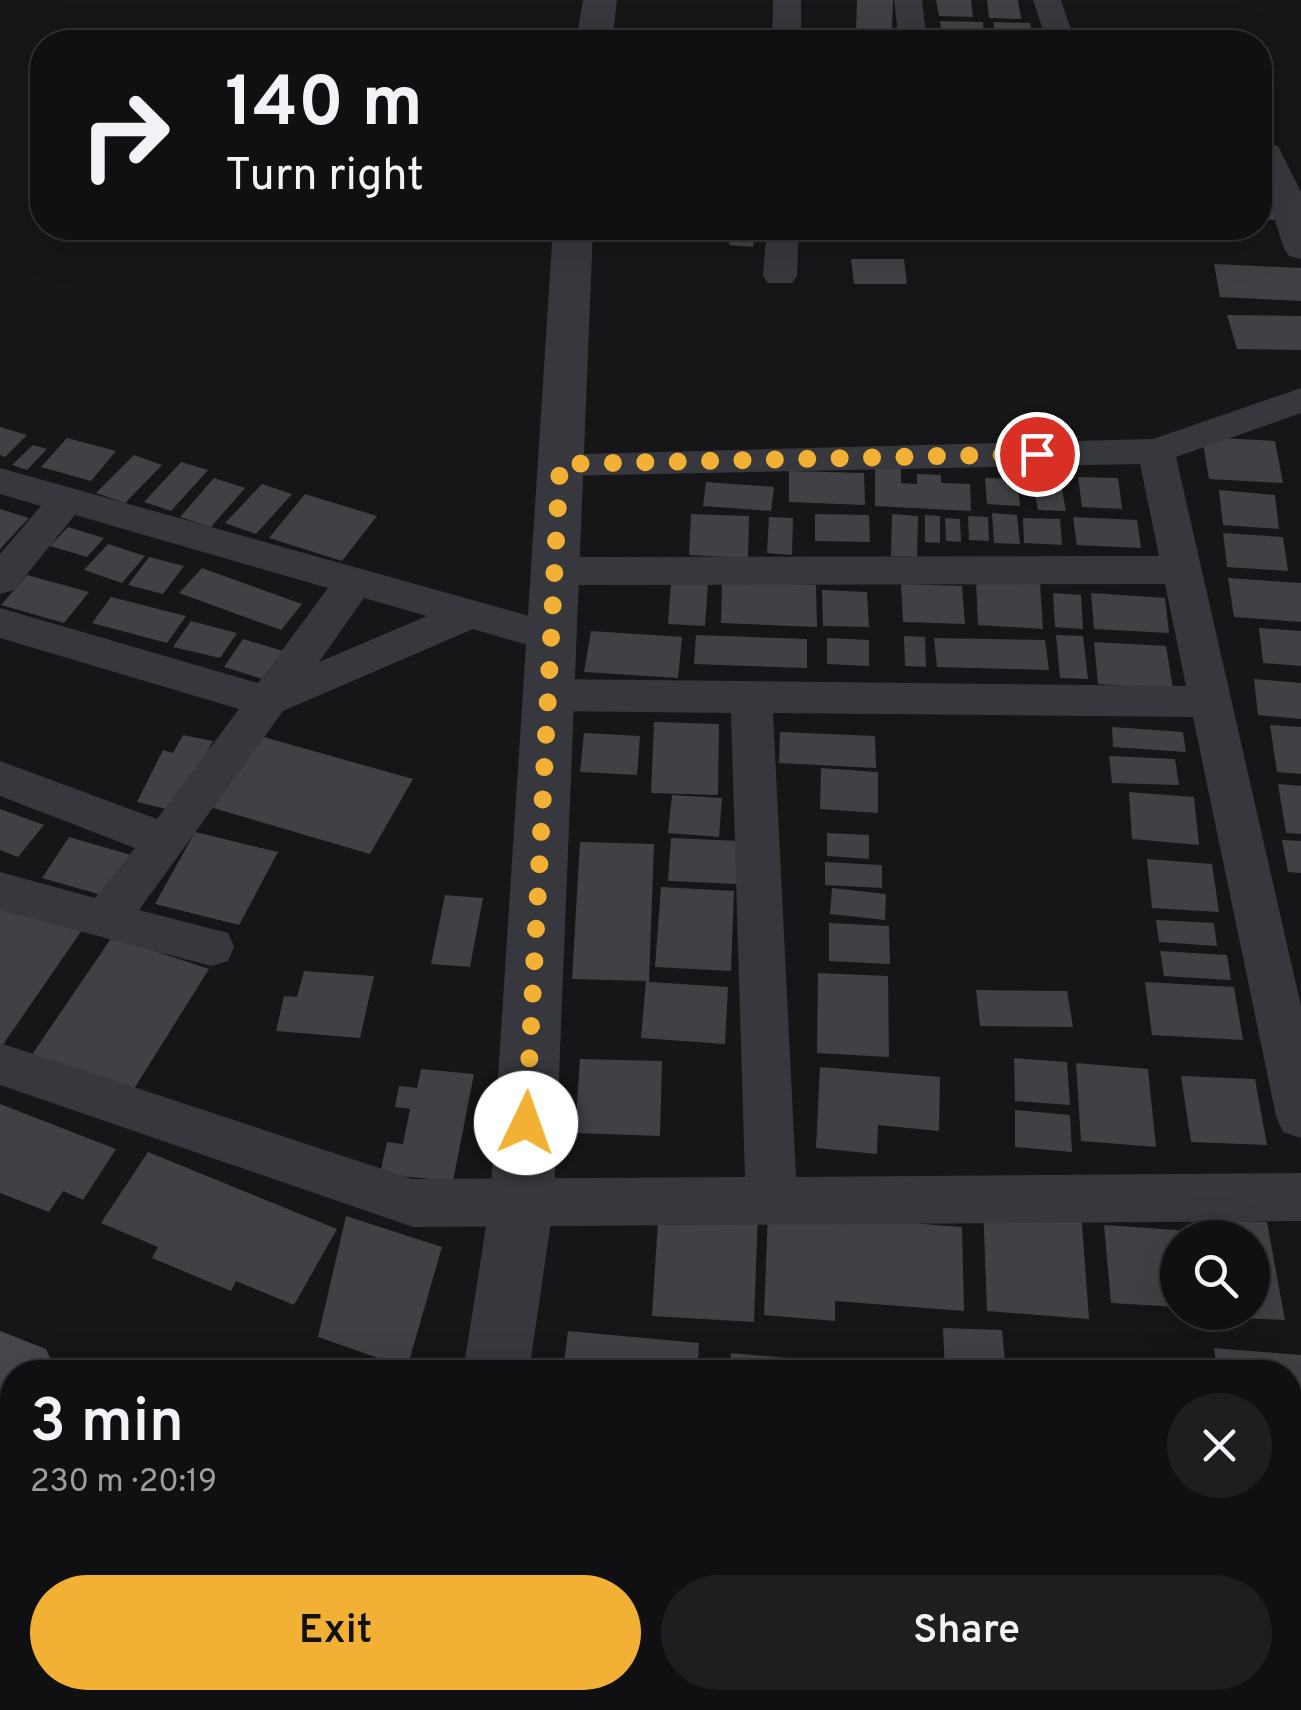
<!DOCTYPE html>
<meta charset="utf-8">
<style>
body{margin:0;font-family:Overpass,sans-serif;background:#1e1e20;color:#f1f3f6;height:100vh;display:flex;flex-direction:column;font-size:38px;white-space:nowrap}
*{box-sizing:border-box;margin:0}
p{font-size:32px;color:#9c9d9f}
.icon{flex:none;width:55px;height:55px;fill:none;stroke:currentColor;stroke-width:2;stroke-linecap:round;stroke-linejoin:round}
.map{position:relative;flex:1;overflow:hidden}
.sheet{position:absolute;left:0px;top:1360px;width:1302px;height:350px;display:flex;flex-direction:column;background:#101012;border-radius:40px 40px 0 0;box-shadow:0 10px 40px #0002,0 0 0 2px #303032}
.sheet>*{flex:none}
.banner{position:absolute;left:30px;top:30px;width:1242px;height:210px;border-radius:40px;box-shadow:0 10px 40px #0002,0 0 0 2px #303032;background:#101012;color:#f1f3f6;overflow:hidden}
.buttons{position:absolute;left:1160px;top:1220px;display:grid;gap:20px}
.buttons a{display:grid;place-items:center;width:110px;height:110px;border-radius:50%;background:#101012;box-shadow:0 10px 40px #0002,0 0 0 2px #303032;font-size:50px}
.pin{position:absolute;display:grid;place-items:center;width:85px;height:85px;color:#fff;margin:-42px;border:5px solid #fff;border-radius:50%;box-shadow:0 2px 10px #0007}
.me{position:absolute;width:110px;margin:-55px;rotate:3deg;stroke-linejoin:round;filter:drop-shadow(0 0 8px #0008)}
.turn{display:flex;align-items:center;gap:35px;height:210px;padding:0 30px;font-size:45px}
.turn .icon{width:130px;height:130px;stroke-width:2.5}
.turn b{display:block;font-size:70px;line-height:85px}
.round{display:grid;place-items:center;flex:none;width:105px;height:105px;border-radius:52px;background:#1e1e20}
.overview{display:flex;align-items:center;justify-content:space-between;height:170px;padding:0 30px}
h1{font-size:60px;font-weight:600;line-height:75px}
.button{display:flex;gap:20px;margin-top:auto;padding:20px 30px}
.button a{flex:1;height:115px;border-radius:60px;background:#f2b134;color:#111;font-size:40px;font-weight:600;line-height:115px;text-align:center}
.button a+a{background:#1e1e20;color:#f1f3f6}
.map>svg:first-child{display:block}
.building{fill:#404145}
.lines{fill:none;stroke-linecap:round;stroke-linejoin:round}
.minor{fill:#37383d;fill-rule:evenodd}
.tertiary{fill:#37383d;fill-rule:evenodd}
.secondary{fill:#45474d;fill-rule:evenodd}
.route{stroke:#f2b134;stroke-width:18;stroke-dasharray:0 32.4}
</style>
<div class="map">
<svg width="1301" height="1710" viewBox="0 0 1301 1710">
<rect width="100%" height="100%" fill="#161618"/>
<g class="building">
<path d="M857,0H893L892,30L856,29Z"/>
<path d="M936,0H971L973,17L939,16Z"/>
<path d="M987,0H1018L1021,19L989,18Z"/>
<path d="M940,21L983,22L984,34L941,32Z"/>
<path d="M993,22L1030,23L1033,36H996Z"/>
<path d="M1260,177H1266L1275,220L1260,219Z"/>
<path d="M732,228H756L753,247L729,245Z"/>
<path d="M851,259H904L907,284H854Z"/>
<path d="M1214,264L1301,268V301L1220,297Z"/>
<path d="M1227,315L1301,316V350L1237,349Z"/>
<path d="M0,427L27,435L5,457L0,455Z"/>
<path d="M1202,437L1275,441L1283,483L1209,479Z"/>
<path d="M67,438L116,451L91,481L41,467Z"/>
<path d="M33,445L47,449L27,470L12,465Z"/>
<path d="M134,455L162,465L125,503L96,493Z"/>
<path d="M1037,459H1065L1069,481H1041Z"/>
<path d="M181,462L208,470L171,511L144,502Z"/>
<path d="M875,466L901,467V483L917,484V474L941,475V483L970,484L971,511L875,506Z"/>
<path d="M789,471L864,473L865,505L789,502Z"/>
<path d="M1078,477L1118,478L1122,509L1082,507Z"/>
<path d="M214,478L245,488L211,527L180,517Z"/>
<path d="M985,478L1017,479L1020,506L987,504Z"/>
<path d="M706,482L774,487L771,511L703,506Z"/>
<path d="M262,484L292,494L256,534L225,523Z"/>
<path d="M1033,484H1061L1066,511L1038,510Z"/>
<path d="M1219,490L1275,495L1279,529L1223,525Z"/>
<path d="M305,494L377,516L342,561L269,538Z"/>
<path d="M0,509L29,518L0,549Z"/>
<path d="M992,513L1017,515L1020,544L994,543Z"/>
<path d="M691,514L749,516L748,558L689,555Z"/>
<path d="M815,514L869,515L870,542L815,541Z"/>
<path d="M892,514L918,516L917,557L891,556Z"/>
<path d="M925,515L940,516V543L925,542Z"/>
<path d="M968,516L988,517L989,541L969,540Z"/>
<path d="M769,517L793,518L792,555L767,553Z"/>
<path d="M1073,517L1137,520L1141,548L1077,545Z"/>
<path d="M945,518L960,519L961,542L946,541Z"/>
<path d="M1023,518L1060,519L1062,545L1024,543Z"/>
<path d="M68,527L104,538L87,557L50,546Z"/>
<path d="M1223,533L1283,537L1288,571L1227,567Z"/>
<path d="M108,544L145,556L122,583L84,570Z"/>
<path d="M149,557L184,566L163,594L128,585Z"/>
<path d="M202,568L302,604L281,630L179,593Z"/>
<path d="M27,575L89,592L64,623L1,605Z"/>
<path d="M1228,578L1301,583V622L1234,617Z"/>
<path d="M976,580L1040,583L1043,629L978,625Z"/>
<path d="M722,581L816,585L817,627L721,623Z"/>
<path d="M671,583L708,584L705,626L668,624Z"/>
<path d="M901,584L962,586L965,624L903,622Z"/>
<path d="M822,590L867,592L869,627L823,626Z"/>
<path d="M1053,593L1081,595L1083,629L1055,627Z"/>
<path d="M1091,593L1165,598L1169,633L1094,629Z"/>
<path d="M111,597L186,616L167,643L92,623Z"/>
<path d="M191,621L237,633L220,658L173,647Z"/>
<path d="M1259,628L1301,631V666L1263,663Z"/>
<path d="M591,631L682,637L678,678L584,672Z"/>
<path d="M696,635L807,639V668L694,664Z"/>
<path d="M1056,635L1083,636L1088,679L1060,678Z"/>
<path d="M904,636L925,637L926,667L905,666Z"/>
<path d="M827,638L869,640V666L827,664Z"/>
<path d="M934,638L1045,640L1049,670L937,667Z"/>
<path d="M243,639L293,654L273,682L224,667Z"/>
<path d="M1094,642L1166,646L1173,689L1098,684Z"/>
<path d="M1254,679L1301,683V719L1258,715Z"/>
<path d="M654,722L719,724L718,795L651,793Z"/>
<path d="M1270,725L1301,727V774L1277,772Z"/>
<path d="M1112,727L1183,732L1186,752L1113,747Z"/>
<path d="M780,732L875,736L876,768L779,763Z"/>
<path d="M584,733L640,736L637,775L580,772Z"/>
<path d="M183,735L213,741L175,811L137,802L163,750L173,753Z"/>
<path d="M260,736L413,779L370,854L213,808Z"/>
<path d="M1109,756L1175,759L1179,785L1112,783Z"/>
<path d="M821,768L878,772V813L820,809Z"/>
<path d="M1278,784L1301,786V834L1286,833Z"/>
<path d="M1129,792L1194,797L1199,845L1132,839Z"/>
<path d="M672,795L722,798L719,837L668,833Z"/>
<path d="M0,809L44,825L18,857L0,850Z"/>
<path d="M195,832L278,852L239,925L155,904Z"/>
<path d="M827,833L869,835V859L827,856Z"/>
<path d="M69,837L138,857L112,898L42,878Z"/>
<path d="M671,838L741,841L740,884L668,881Z"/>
<path d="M1282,840L1301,841V873L1288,872Z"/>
<path d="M580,842L654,844L649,982L728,987L725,1044L641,1038L646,981L572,979Z"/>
<path d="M1147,859L1212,864L1219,912L1152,908Z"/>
<path d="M825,862L882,865V888L825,885Z"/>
<path d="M661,887L734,891L731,971L655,967Z"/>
<path d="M832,888L886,894L885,920L830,914Z"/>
<path d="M445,895L483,898L470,967L431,964Z"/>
<path d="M0,903L82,930L0,1049Z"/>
<path d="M1156,920L1214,923L1217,946L1159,942Z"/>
<path d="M829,923L889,926L890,964L829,961Z"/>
<path d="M112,937L209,969L132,1092L31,1056Z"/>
<path d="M1160,951L1227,955L1231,980L1164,976Z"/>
<path d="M304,971L374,976L360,1038L276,1031L284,996L297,997Z"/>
<path d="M818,973L888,976L889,1057L817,1053Z"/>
<path d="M1145,982L1234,987L1243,1040L1152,1035Z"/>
<path d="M976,990L1067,991L1073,1027L980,1026Z"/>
<path d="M1014,1058L1067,1062L1070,1105L1015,1101Z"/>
<path d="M580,1059L662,1061L660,1136L575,1133Z"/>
<path d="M1076,1063L1148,1069L1156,1147L1081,1141Z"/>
<path d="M820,1067L940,1077L939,1131L878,1125L877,1154L816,1148Z"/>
<path d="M421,1069L474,1074L453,1181L380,1174L387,1142L403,1144L410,1109L395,1107L399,1086L417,1088Z"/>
<path d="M1181,1076L1255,1079L1267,1145L1191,1142Z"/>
<path d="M0,1104L116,1149L83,1200L63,1191L49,1212L0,1193Z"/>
<path d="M1015,1110L1070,1115L1072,1152L1015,1147Z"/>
<path d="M148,1152L337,1229L294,1305L236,1281L231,1291L152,1258L158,1247L101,1223Z"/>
<path d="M983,1203L1081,1211L1089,1319L987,1311Z"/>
<path d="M659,1205L758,1211L754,1322L652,1316Z"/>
<path d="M768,1212L962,1227L964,1311L835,1301V1321L764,1315Z"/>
<path d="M346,1216L442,1247L407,1368L318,1337Z"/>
<path d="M1205,1220L1267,1222L1285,1320L1220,1317L1219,1312H1252V1238H1207Z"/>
<path d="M1104,1225L1190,1231L1191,1238H1178V1307L1111,1303Z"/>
<path d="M943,1328L1002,1330L1006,1372H945Z"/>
<path d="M568,1331L699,1343L697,1372H563Z"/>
<path d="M1214,1348L1301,1355V1473L1290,1472V1372H1217Z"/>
<path d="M731,1353L832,1362V1372H729Z"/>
<path d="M1010,1359L1159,1369V1372H1011Z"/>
<path d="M1290,1581L1301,1584V1710H1266L1267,1698H1290Z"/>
</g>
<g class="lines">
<g class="minor">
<path d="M773,0H801V42H772Z"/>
<path d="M894,0H922L927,42H899Z"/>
<path d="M1033,0H1061L1075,42H1047Z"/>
<path d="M1260,143L1278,146L1301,192V259L1289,256L1284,249L1260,172Z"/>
<path d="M767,228H799L797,276L792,283H768L763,276Z"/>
<path d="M1301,388V413L1176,457L1301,1006V1138L1283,1132L1276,1116L1193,717L773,713L796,1177L1301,1173V1221L413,1227L0,1085V1043L413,1179L745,1177L731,713L548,711L533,706L527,695L533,684L548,679L1186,686L1165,584L555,585L541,581L535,571L541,561L555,557L1159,556L1140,464L560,476L547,473L541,464L547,455L1153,439Z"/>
<path d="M0,468L551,622L565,627L571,637L565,647L551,652L473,629L283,711L139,910L228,933L234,947L228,961L211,966L0,910V872L95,898L135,848L0,796V761L157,819L239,709L0,638V608L258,683L328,588L75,515L14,590L0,594V554L41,506L0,494ZM364,598L427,616L319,662Z"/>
<path d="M1290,1469L1301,1470V1528L1290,1527Z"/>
</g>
<g class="tertiary">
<path d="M583,0H617L612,42H576Z"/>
<path d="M553,228H593L554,1201L529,1372H463L490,1201Z"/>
<path d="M431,1698H505L506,1710H430Z"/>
</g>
<g class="secondary">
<path d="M0,1331L46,1349L56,1372H12V1401L0,1397Z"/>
<path d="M765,1698H863L869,1710H769Z"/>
</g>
</g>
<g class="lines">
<path class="route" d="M526,1123L560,464L1037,454"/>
</g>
</svg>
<div class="buttons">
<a><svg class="icon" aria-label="search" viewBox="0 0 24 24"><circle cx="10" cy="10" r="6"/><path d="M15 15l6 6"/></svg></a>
</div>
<div class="pin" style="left:1037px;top:454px;background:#d93025"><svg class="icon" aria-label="arrive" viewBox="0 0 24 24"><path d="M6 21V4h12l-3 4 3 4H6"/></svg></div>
<svg class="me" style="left:526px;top:1123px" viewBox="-20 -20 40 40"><circle r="19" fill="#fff"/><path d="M0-13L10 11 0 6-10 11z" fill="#f2b134"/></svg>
<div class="banner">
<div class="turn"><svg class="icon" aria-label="right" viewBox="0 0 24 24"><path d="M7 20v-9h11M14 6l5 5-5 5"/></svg><div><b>140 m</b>Turn right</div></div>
</div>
<section class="sheet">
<div class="overview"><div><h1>3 min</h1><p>230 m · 20:19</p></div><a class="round"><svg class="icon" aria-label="close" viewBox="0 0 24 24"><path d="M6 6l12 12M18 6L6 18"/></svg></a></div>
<div class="button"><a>Exit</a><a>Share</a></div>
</section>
</div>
